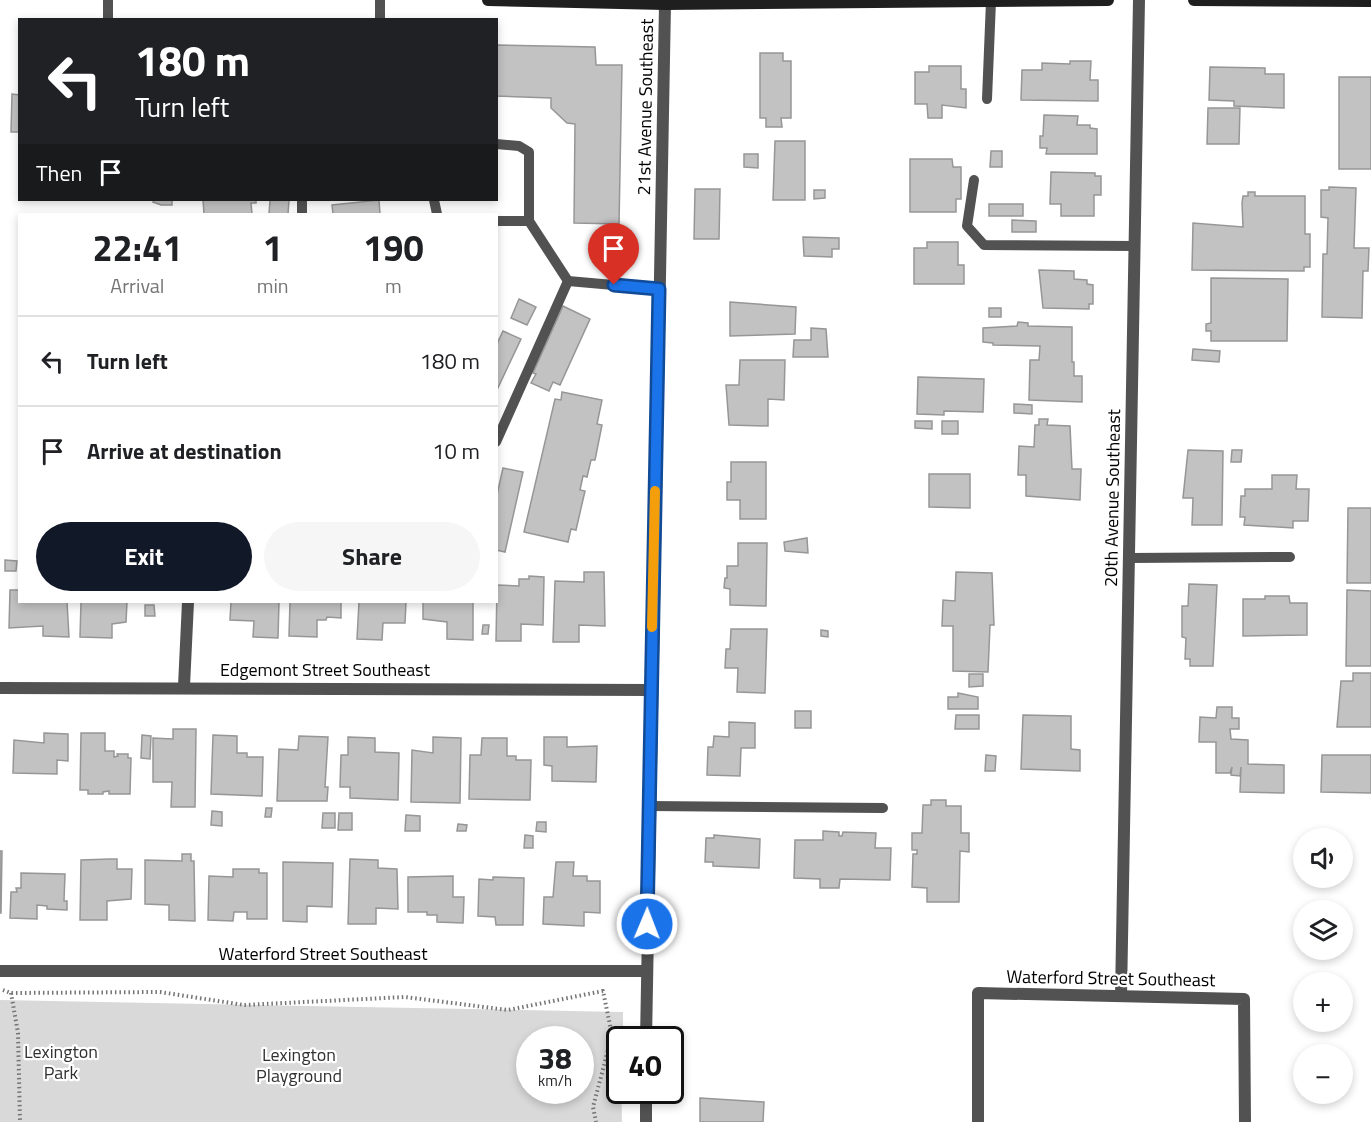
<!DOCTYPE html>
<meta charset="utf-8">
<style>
body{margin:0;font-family:"Titillium Web",sans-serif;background:#f6f6f6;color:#202124;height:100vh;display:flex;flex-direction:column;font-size:22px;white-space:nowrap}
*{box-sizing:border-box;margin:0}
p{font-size:20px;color:#757577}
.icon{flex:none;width:33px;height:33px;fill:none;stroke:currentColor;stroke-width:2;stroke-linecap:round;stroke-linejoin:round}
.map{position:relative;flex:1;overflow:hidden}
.details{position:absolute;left:18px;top:213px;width:480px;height:390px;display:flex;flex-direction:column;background:#fff;border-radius:0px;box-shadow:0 3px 9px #0003}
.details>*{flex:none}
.guide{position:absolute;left:18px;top:18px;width:480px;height:183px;border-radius:0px;box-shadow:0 3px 9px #0003;background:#202124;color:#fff;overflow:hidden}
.controls{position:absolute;left:1293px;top:828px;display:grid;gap:12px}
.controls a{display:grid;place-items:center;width:60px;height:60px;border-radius:50%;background:#fff;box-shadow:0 3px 9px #0003;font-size:30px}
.speed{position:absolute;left:516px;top:1026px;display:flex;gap:12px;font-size:30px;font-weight:700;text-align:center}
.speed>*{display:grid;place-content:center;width:78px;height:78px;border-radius:50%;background:#fff;box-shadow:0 3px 9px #0003;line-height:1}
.speed small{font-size:15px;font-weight:400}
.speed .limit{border:3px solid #111;border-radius:9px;background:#fff;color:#111}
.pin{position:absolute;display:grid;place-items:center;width:51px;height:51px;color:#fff;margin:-62px -26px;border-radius:50% 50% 50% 0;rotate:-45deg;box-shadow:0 0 6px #0007}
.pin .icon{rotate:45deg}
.me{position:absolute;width:66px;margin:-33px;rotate:1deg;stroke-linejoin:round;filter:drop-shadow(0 0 4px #0008)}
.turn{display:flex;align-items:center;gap:21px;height:126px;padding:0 18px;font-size:27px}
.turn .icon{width:78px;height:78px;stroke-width:2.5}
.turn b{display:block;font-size:42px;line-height:51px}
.then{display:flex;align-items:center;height:57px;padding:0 18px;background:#0003;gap:12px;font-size:22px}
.eta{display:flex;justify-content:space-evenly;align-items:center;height:102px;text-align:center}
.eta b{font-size:36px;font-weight:700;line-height:42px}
.action{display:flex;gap:12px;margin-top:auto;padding:12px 18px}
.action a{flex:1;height:69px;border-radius:36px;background:#111827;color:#fff;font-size:24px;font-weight:700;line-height:69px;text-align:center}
.action a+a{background:#f6f6f6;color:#202124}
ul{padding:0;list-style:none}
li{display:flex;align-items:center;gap:18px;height:90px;padding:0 18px;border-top:2px solid #e0e0e0}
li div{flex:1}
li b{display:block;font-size:22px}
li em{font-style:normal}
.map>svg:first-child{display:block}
.green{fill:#d9d9d9;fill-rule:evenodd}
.building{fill:#c2c2c2;stroke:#969696;stroke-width:1.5}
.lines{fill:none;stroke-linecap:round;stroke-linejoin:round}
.path{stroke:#747474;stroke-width:4;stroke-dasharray:1.5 3;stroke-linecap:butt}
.service{stroke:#525252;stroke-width:10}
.minor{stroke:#525252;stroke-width:12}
.tertiary{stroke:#525252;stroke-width:12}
.secondary{stroke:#1f1f1f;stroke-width:12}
.route-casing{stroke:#114b97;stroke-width:15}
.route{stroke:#1a73e8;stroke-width:10}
.slow{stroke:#f59e0b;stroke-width:10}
.labels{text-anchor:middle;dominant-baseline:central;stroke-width:4.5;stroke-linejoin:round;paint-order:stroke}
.street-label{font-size:18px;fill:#000;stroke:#fff}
.park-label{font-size:18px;fill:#303030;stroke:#fff}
</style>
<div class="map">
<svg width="1371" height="1122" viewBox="0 0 1371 1122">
<rect width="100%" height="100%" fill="#fff"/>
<path class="green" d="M0,1000L623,1012V1039L620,1040L622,1122H0ZM530,1040H580V1090H530Z"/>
<g class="building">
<path d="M496,45L595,47L596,65H622L619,224L574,223L575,124L567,123L551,108V98L496,96Z"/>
<path d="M760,53H783V61H791V118H781L782,127H766V118H760Z"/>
<path d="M1070,61H1091L1090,80H1098V101L1021,100L1022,70H1042V63L1070,64Z"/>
<path d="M929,66H961V89H966V108L942,105V118H928L927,104H915V72H929Z"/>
<path d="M1210,67L1265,68V74H1284V108L1234,106V101L1209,100Z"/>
<rect x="1339" y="77" width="32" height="92"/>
<path d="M12,94L20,95V132H11Z"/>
<path d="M1208,108H1240L1239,144H1207Z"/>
<path d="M1044,115L1078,116L1077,125H1090V128L1097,129V154H1046L1047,148H1040V136H1043Z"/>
<path d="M775,141H805V200H773Z"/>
<path d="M991,151H1002V167H990Z"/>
<path d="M744,154H758V168L744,167Z"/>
<path d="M910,159H952L953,167H961V199H956V212H910Z"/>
<path d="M1051,172L1095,173V176H1101V195H1094V216H1061V204H1050Z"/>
<path d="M1329,187L1356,188L1354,248H1369L1368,271H1363L1362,318L1322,317L1323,254H1327L1328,218L1321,217V190H1329Z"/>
<path d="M695,189H720L719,239H694Z"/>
<path d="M814,190H825V198L814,199Z"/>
<path d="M1248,192H1255V196H1305V234H1310V267H1304V271L1192,270L1193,223L1243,227L1242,203L1243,196H1248Z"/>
<path d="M154,200H172V205H161L153,202Z"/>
<path d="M203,200H256V203H251L252,214H204Z"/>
<path d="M270,200H289L288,214H269Z"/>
<path d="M379,200L380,214H333L332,205Z"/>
<rect x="989" y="204" width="34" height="12"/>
<path d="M1012,220L1036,221V232H1012Z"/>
<path d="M803,237L839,238V249H832V257L804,256Z"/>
<path d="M927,242H958V265H964V284H914V248H927Z"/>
<path d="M1039,270L1074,271V279L1087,280V284L1093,285V304H1089V309L1043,308Z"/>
<path d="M1211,278L1288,279L1287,341H1211V331H1206V324L1211,323Z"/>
<path d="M519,299L536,307L527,325L511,318Z"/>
<path d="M730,302L796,307L795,334L730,336Z"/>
<path d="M563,306L590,319L560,385L553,382L549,391L531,383L536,374L533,373Z"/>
<rect x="989" y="308" width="12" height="9"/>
<path d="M1018,322L1028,323V326L1072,327V362H1074V376H1082V402L1029,400L1030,360H1039L1040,346L993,345V343L983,342V328L1017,326Z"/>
<path d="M811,328L826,329L828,357H793L794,340H811Z"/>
<path d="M503,331L521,339L496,392V346Z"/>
<path d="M1193,349L1220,351L1219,362L1192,360Z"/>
<path d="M740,360H785L784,400L768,399V426L729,425L726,385H739Z"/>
<path d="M918,377L984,379L983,412L944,411V415L917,414Z"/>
<path d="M562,392L602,400L597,424L602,425L595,460H591L587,477L583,476L580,490L585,491L576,530L571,529L568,542L524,532L555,399L561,400Z"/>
<path d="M1014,404L1032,405V414L1014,413Z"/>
<path d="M1039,419H1048L1047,425L1070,426L1072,469H1081L1080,500L1026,496V475H1018L1019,446L1034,447L1035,425H1039Z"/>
<path d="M915,421H932V429L915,428Z"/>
<rect x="942" y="421" width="16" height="13"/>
<path d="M1188,450L1223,451L1222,525H1192L1193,498H1183Z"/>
<path d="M1232,450H1242L1241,462H1231Z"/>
<path d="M731,462H766V519H740V500H727V482H731Z"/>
<path d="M503,468L523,472L505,552L496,550V499Z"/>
<path d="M929,474H970V508L929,507Z"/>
<path d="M1272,475H1297L1296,489H1309L1308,521H1293V528L1244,525L1245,517H1240L1241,496H1245V489H1272Z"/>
<path d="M1348,508H1371V583H1347Z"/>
<path d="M807,538L808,553L785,551L784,542Z"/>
<path d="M738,543H767L766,606L730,605V589L724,588L725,578H727V566H738Z"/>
<path d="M5,560L17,561L16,571H5Z"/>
<path d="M584,572H604L605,626L579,625V642H553L555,581L584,582Z"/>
<path d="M956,572L992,573L994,625H990L988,672L953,671V626H942L943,600L955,601Z"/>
<path d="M529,576L544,577L543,625L521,624V641H496L497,585L519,586V579H529Z"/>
<path d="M19,583L20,602H67L69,637L43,636V626L9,628L10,590H19Z"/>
<path d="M1189,584L1217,585L1213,666H1190V659H1185L1186,638L1182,637V606H1188Z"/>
<path d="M1347,590L1371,591V666H1346Z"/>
<path d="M1265,596H1289L1290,603H1307V635L1243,636V599H1265Z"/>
<path d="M81,602H127L126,622L112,624V638L80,637Z"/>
<path d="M231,602H279L278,638L253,637L254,621L230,620Z"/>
<path d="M290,602H341V618L327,617L326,620H317V637L289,636Z"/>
<path d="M359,602H406L405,623H383L382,640L357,639Z"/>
<path d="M423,602H473V640L447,639V622L423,619Z"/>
<path d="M145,605H154L155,616H145Z"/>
<path d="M483,625H489L488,634H482Z"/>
<path d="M731,629H767L765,693L737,692L738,668H725L726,649H730Z"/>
<path d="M821,630L828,631V637L821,636Z"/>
<path d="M1353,673H1371V727H1337L1341,681H1353Z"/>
<path d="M969,674H983V686L969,687Z"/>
<path d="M958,693L978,697V709H948V697H958Z"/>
<path d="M1217,707H1232V718H1239V729H1230L1231,739L1248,740V764L1284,765V793L1240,792L1241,767L1240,776L1231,775L1232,767L1230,773H1216V742H1199L1200,717L1216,718Z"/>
<rect x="795" y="711" width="16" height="17"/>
<path d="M956,715H979V729H955Z"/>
<path d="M1023,715L1071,716V749L1080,750V771L1021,769Z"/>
<path d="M729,722L755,723V748H741L740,776L707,775L708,747H713L714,736L729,737Z"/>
<path d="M173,729H196L195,807H171L172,782H153V738L173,739Z"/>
<path d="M44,733L68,734V761L57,760V774L13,773L14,740L44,743Z"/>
<path d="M81,733H105V751H114V757L118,756L117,754H128V758H131L130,794H109V791L103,792V794H88V790H80Z"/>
<path d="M142,735L151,736L150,759L141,758Z"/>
<path d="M213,735L237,736V753H247V757H263L262,796L211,794Z"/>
<path d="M299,736L328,737L325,787H328L327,801H277L279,749L298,750Z"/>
<path d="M348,737L375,738V752L399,753L398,800L350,798V787H340L341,755H348Z"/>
<path d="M433,737L461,738L460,803L411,802L412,750L433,753Z"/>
<path d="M544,737H567V747L597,746L596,782L552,781V766L544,765Z"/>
<path d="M482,738H507V756H516V760H531L530,800L469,799L470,755H481Z"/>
<path d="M986,755L996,756L995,771H985Z"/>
<path d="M1322,755H1371V793L1321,792Z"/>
<path d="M931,800H946V806H961V833H969V852L960,851L959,902H927V888L912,887L913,854H917V850H912V833H922L923,805H931Z"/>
<path d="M266,808H272L271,817H265Z"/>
<path d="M212,811L222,812V826L211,825Z"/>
<path d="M323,813H335V828H322Z"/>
<path d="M339,813H352V830H338Z"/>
<path d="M406,815L420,816V831H405Z"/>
<path d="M537,822H546V832L536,831Z"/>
<path d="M458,824L467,825L466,831H457Z"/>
<path d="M823,831L839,832V836H842L843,832L876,833L875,848H891L890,880L840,879L839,888H820V879L794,878L795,840H823Z"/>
<path d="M525,835L533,836V848H524Z"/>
<path d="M714,835L760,839L759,868L713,866V862H705L706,838H714Z"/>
<path d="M0,851H2L1,913H0Z"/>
<path d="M182,854H191V861H194L195,921L169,920V905L145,904V860L182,861Z"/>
<path d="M110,859H117V869H132L131,899L107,901V920H80L81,860Z"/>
<path d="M350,859L378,860V868L397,869L398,909L376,908V924H348Z"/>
<path d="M283,862L333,863L332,907L307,906V922L283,921Z"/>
<path d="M556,862H574L573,876H587V881H600V913L584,912V926L543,924L544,897H553Z"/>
<path d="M233,869H259V873H267V919H247V912H234L233,921L208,920L209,876L233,877Z"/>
<path d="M21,873L65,874L64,901H67V910L47,909V906L37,905V919L10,918L11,892H17L16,888H21Z"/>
<path d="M453,876V897H464L463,923L437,922V915H427V912H408V877Z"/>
<path d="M493,877L524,878L523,925H496L495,917L478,916L479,879L493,880Z"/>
<path d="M700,1098L764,1102L763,1122H700Z"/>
</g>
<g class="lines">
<g class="path">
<path d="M3,990L11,993L160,992L244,1005L405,997L508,1010L603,991L612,1035L593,1107L596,1122"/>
<path d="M11,993L18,1033L20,1122"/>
</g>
<g class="service">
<path d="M380,0V20"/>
<path d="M108,20V0"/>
<path d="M987,99L991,1"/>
<path d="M496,144L519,146L529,152V221L568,281L659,289"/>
<path d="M974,180L967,226L984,245L1135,246"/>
<path d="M434,200L437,214"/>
<path d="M302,214V200"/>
<path d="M496,221H529"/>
<path d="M496,442L568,281"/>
<path d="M1129,558L1290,557"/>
<path d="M649,806L883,808"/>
</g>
<g class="minor">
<path d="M184,686L188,602"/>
<path d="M0,688L651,690"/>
<path d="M0,971H647"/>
<path d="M1121,996L1139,0"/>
<path d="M978,1122V993L1244,999L1245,1122"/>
</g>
<g class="tertiary">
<path d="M646,1040L665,4"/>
<path d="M646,1122V1090"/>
</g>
<g class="secondary">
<path d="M488,0L665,4L1108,0"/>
<path d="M1194,0L1371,1"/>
</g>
</g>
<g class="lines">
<defs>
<path id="route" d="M614,285L659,289L647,924"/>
</defs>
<use href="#route" class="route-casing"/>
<use href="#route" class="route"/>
<path class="slow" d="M652,627L655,491"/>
</g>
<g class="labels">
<g class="street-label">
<text transform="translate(645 107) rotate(-89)">21st Avenue Southeast</text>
<text transform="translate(1112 498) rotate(-89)">20th Avenue Southeast</text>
<text x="325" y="669">Edgemont Street Southeast</text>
<text x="323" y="953">Waterford Street Southeast</text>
<text transform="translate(1111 978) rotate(1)">Waterford Street Southeast</text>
</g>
<g class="park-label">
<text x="61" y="1051">Lexington<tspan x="61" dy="21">Park</tspan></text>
<text x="299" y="1054">Lexington<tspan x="299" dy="21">Playground</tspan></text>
</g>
</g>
</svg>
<div class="controls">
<a><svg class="icon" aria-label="sound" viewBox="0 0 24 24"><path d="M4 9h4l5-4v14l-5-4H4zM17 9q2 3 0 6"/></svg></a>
<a><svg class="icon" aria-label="layers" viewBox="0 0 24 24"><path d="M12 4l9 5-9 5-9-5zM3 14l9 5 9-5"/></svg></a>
<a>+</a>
<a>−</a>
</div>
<div class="speed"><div>38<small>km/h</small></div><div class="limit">40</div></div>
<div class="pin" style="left:614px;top:285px;background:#d93025"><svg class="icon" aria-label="arrive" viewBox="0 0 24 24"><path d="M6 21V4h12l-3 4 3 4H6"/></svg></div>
<svg class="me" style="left:647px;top:924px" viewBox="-20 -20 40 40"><circle r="17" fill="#1a73e8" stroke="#fff" stroke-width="3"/><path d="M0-11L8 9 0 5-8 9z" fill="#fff"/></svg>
<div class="guide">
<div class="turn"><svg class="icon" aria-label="left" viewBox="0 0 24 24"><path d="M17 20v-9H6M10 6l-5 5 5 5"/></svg><div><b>180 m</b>Turn left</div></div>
<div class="then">Then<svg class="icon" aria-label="arrive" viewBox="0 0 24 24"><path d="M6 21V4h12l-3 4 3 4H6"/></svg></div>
</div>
<section class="details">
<div class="eta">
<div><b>22:41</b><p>Arrival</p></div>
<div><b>1</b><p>min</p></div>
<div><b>190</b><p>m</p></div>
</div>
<ul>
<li><svg class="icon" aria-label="left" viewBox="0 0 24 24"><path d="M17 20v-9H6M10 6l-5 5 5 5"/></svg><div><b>Turn left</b></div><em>180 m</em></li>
<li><svg class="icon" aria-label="arrive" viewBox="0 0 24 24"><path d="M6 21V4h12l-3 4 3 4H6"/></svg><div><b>Arrive at destination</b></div><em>10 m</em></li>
</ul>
<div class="action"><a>Exit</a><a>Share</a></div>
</section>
</div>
